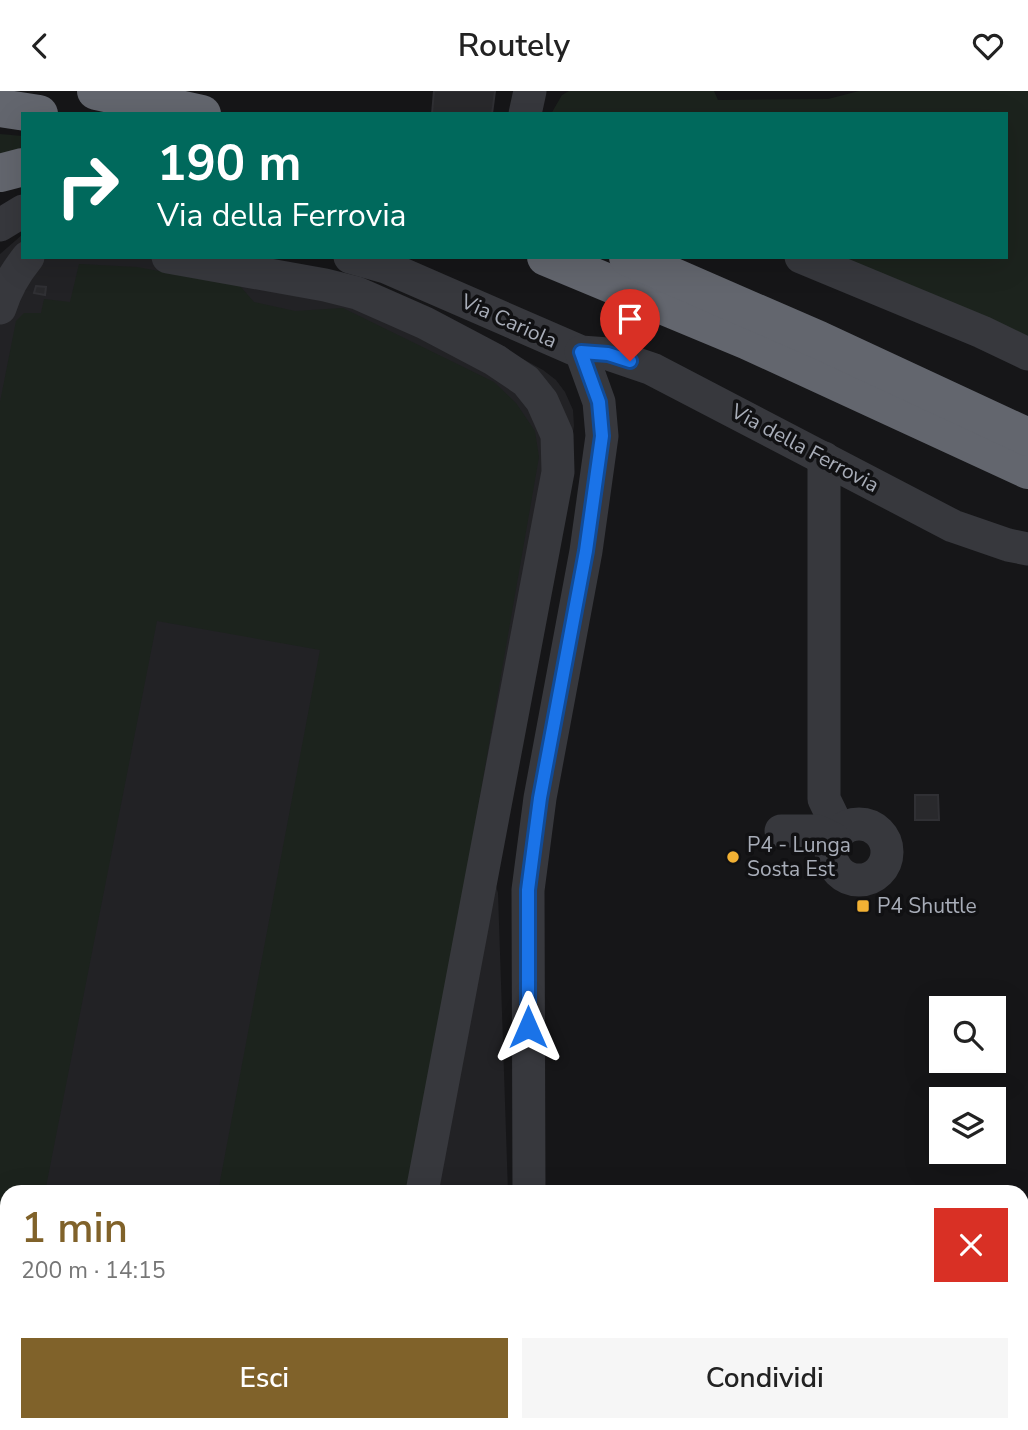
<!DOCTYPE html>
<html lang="it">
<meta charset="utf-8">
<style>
body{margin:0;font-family:"Nunito Sans",sans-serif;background:#f6f6f6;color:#222;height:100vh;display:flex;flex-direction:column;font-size:26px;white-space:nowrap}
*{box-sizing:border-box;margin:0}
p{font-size:23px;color:#767676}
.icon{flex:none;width:38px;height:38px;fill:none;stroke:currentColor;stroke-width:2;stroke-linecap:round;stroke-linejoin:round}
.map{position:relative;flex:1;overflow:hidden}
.panel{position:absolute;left:0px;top:1094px;width:1029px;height:247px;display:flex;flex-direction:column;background:#fff;border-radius:21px 21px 0 0;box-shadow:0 7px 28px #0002}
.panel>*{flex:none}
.guide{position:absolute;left:21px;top:21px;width:987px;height:147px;border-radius:0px;box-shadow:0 7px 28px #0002;background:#00695c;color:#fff;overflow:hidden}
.tools{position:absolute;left:929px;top:905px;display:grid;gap:14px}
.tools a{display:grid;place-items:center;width:77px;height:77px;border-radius:0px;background:#fff;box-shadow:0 7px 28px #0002;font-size:35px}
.pin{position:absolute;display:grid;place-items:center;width:60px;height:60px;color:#fff;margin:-72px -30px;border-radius:50% 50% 50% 0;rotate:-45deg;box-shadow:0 0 7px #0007}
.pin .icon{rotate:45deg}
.me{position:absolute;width:77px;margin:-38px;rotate:0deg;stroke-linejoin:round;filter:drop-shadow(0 0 5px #0008)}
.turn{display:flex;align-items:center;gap:24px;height:147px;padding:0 21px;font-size:32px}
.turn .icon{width:91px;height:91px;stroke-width:2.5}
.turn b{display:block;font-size:49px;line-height:60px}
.round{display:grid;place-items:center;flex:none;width:74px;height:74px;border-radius:0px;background:#f6f6f6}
.overview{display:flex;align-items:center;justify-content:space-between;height:119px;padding:0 21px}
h1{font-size:42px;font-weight:600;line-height:52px;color:#80622a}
.action{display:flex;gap:14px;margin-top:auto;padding:14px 21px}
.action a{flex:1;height:80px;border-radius:0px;background:#80622a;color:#fff;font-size:28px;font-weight:600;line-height:80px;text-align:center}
.action a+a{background:#f6f6f6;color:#222}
header{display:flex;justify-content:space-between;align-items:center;height:91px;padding:0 21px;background:#fff;font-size:32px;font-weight:600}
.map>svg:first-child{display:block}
.built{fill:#222225}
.green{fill:#1c231d}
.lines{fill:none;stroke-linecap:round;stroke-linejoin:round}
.stream{stroke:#2c353c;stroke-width:7}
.building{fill:#29292c;stroke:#303034;stroke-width:2}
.minor{stroke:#37383d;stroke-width:33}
.highway{stroke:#63666e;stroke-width:38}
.route-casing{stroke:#114b97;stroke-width:18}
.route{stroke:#1a73e8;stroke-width:12}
.poi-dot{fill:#f2b134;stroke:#111113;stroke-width:2.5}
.labels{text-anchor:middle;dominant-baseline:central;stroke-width:7;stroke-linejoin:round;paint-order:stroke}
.street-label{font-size:21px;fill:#a8adb8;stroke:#111113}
.poi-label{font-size:21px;fill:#a8adb8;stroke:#111113;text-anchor:start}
</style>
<header><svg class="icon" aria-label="back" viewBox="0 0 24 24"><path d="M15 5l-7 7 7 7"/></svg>Routely<svg class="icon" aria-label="heart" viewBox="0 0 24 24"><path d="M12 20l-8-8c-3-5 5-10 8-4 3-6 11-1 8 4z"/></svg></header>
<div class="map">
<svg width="1028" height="1339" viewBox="0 0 1028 1339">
<rect width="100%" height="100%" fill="#161618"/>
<path class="built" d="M23,143V166H253L523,268L543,279L556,289L565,301L573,319L574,335L496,795L498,802L508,1101H7V1334H1022V1323H1028V1339H0V163Z"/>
<g class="green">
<path d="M569,0H714L718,9L828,8L859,0H1028V245L837,166H1006V23H551L562,4Z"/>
<path d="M0,43L23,45V63L0,67Z"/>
<path d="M79,173L137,176L240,195L254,211L295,220L343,217L494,291L516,312L535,340L539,366L411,1101H218L320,559L157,530L45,1101H7V1297L6,1303H0V311L16,230L24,222H41L44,208L70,211Z"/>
</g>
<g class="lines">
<path class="stream" d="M564,1334L584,1339"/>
</g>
<g class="building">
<path d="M434,0H495L492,23H432Z"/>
<path d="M36,195L46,196L45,204L34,202Z"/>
<path d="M915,704H938L939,729H915Z"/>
</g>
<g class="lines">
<g class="minor">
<path d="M525,23L530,0"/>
<path d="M0,134L23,120"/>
<path d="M168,166L325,194L357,202L425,232L495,269L526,290L542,310L557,344L558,381L422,1101"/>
<path d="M350,166L386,176L581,261L608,263L652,278L953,435L1008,454L1028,458"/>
<path d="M801,166L982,241L1028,263"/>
<path d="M0,217C6,197 15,182 28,166"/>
<path d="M824,367V708L840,741"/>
<circle cx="859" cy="761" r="28"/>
<path d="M781,740H817L834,748"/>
<path d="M529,1101L528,799L540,707L586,460L602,345L599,311L581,261"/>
<path d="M1022,1305H1028"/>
<path d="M477,1334L488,1339"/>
</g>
<g class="highway">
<path d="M96,0L202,23"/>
<path d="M0,17L39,23"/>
<path d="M0,82L23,76"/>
<path d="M546,166L748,250L1028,379"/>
<path d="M628,166L819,249L1028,346"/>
</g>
</g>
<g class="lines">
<defs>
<path id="route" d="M528,936V799L540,707L586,460L602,345L599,311L581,261L608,263L630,270"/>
</defs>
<use href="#route" class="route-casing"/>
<use href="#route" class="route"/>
</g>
<g class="poi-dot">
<circle cx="733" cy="766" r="7"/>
<rect x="856" y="808" width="14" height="14" rx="3.5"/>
</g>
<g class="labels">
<g class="street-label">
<text transform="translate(509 230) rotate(24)">Via Cariola</text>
<text transform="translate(805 357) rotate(28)">Via della Ferrovia</text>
</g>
<g class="poi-label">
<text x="747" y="754">P4 - Lunga<tspan x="747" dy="24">Sosta Est</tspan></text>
<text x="877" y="815">P4 Shuttle</text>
</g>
</g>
</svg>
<div class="tools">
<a><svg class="icon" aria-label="search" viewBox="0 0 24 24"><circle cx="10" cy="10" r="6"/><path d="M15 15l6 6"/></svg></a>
<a><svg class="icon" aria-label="layers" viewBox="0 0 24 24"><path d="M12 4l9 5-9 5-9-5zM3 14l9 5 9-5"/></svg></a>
</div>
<div class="pin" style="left:630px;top:270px;background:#d93025"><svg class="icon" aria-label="arrive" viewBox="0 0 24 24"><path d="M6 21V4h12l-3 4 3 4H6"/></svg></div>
<svg class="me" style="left:528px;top:936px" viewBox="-20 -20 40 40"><path d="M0-17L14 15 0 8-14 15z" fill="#1a73e8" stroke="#fff" stroke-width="4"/></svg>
<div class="guide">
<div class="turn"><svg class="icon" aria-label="right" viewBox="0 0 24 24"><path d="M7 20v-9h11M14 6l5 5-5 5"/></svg><div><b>190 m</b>Via della Ferrovia</div></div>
</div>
<section class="panel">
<div class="overview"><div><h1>1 min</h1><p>200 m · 14:15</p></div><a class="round" style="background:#d93025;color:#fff"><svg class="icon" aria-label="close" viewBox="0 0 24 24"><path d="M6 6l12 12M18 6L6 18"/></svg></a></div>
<div class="action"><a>Esci</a><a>Condividi</a></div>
</section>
</div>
